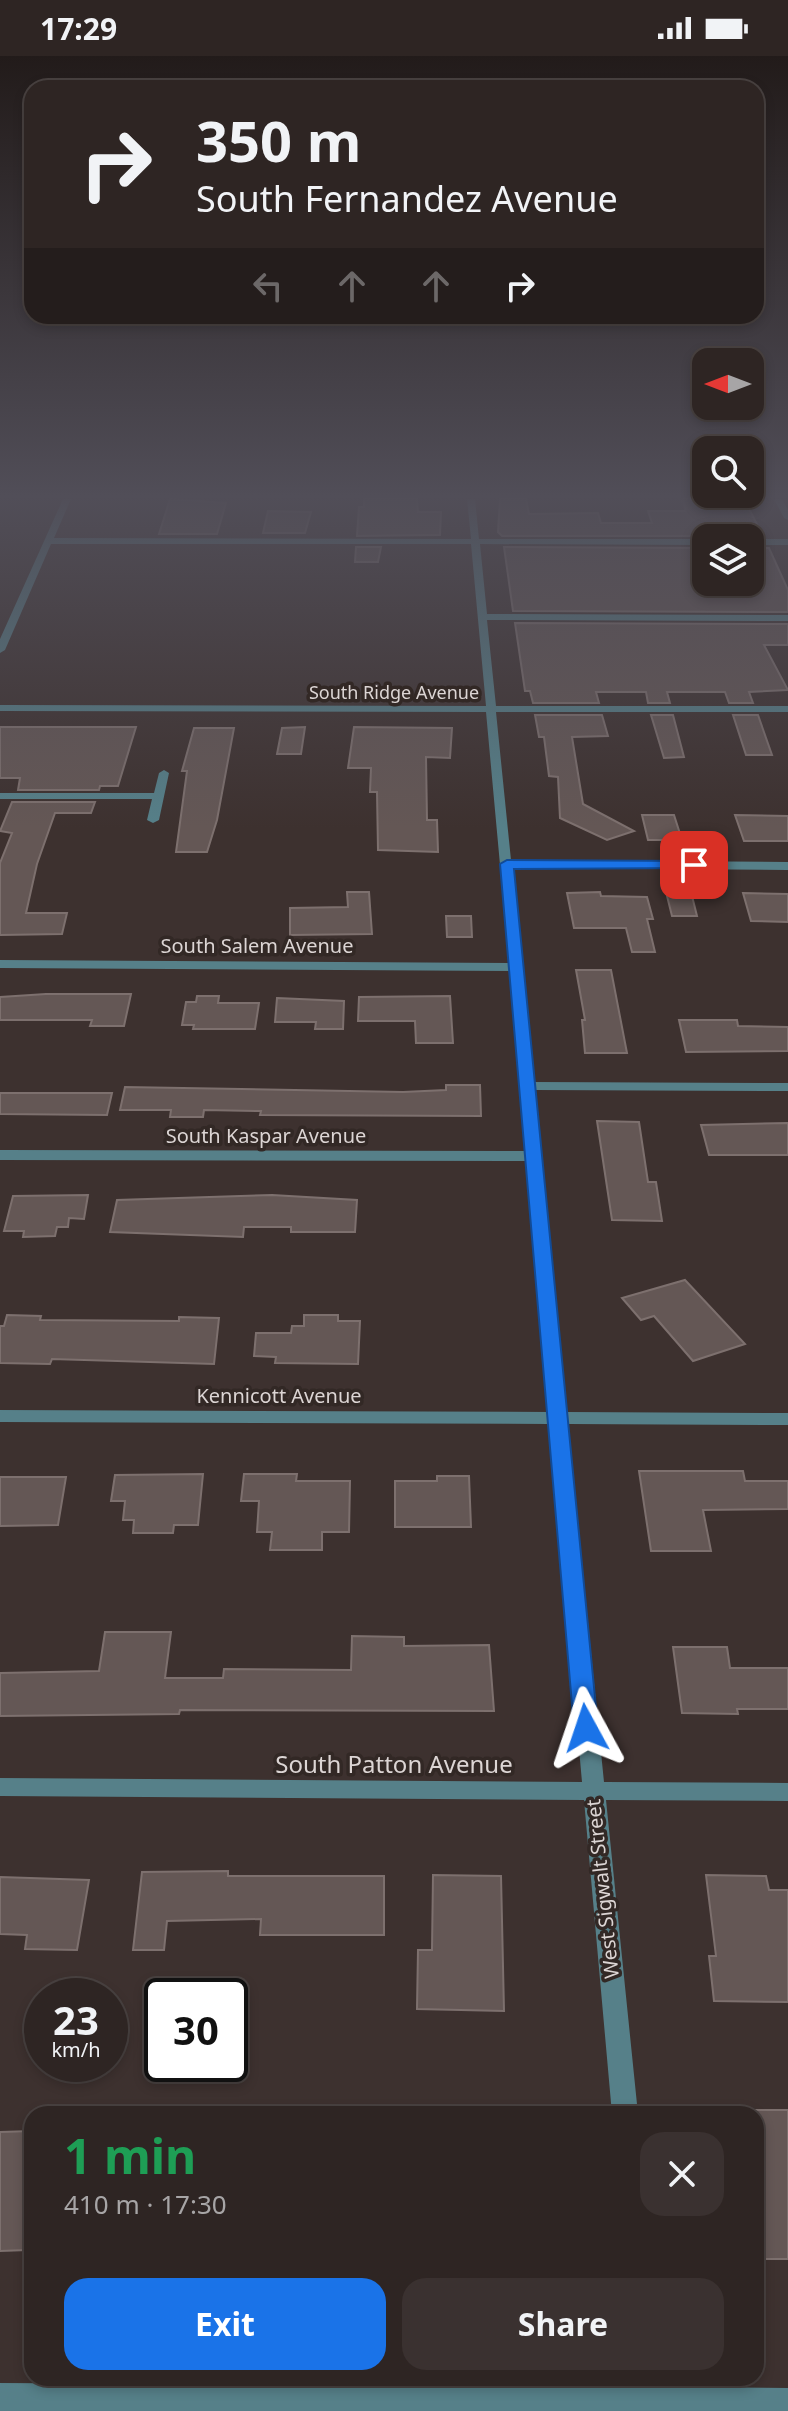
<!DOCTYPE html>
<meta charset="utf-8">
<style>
body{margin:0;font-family:"Noto Sans",sans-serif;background:#3a3130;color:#f1f3f6;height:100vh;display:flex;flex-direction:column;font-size:30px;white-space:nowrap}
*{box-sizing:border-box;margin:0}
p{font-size:26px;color:#a7a5a6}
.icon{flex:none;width:44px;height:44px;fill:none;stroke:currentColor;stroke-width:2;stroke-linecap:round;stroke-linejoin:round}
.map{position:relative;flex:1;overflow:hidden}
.details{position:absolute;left:24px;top:2050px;width:740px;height:280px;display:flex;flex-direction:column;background:#2e2523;border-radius:24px;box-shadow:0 4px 12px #0003,0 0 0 2px #494241}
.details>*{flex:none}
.guide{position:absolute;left:24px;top:24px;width:740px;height:244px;border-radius:24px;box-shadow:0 4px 12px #0003,0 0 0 2px #494241;background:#2e2523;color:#f1f3f6;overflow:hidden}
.needle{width:52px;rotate:270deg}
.controls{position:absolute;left:692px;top:292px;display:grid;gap:16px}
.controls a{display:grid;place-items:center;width:72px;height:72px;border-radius:16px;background:#2e2523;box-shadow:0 4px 12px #0003,0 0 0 2px #494241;font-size:40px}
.speed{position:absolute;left:24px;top:1922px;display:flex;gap:16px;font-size:40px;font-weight:700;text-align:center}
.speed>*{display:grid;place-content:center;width:104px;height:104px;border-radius:50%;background:#2e2523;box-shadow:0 4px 12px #0003,0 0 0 2px #494241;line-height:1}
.speed small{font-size:20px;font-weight:400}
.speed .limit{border:4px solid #111;border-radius:12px;background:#fff;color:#111}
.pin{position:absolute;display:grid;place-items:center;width:68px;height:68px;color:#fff;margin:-34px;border-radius:16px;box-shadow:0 4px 12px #0006}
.me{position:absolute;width:88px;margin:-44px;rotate:355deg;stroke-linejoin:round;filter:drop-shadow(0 0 6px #0008)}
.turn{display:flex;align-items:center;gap:28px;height:168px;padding:0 40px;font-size:36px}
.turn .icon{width:104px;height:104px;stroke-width:2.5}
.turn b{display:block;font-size:56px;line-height:68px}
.lanes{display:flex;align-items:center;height:76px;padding:0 40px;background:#0003;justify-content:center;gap:40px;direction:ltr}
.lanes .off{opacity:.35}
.round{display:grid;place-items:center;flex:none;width:84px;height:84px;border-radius:24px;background:#3a3130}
.head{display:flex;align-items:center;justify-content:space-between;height:136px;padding:0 40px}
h1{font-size:48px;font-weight:700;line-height:60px;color:#1e9e55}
.button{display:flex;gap:16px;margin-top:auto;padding:16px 40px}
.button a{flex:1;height:92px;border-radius:24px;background:#1a73e8;color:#fff;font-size:32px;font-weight:700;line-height:92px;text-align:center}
.button a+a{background:#3a3130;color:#f1f3f6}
.status{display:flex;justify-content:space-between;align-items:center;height:56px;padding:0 40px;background:#2e2523;direction:ltr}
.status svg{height:22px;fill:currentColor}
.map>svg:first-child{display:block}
.building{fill:#645755;stroke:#7d706e;stroke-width:2}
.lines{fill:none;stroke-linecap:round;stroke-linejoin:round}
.minor{fill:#568089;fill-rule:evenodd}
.route{fill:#1a73e8;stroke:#114b97;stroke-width:2}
.labels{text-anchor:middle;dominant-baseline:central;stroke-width:7;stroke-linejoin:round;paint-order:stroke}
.far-street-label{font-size:18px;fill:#dcd5d4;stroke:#322825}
.street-label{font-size:20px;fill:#dcd5d4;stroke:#322825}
.near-street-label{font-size:24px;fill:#dcd5d4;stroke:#322825}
</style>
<div class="status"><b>17:29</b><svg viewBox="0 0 49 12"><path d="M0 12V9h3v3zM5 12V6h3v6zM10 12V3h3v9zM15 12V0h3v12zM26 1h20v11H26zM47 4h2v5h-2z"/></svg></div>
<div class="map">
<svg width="788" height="2355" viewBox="0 0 788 2355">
<rect width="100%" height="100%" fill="#3d312f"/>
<g class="building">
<path d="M170,443L226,447L217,478H159Z"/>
<path d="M364,443H417L418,456H441L440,479L357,480L359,451H364Z"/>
<path d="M500,443H526L529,458L598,457L601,467H652L648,455H686L682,443H744L763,480H502L498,476Z"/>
<path d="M268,455L311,456L305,477H263Z"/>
<path d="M356,491H381L378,506H355Z"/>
<path d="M504,491L706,492V526H750V492H769L788,534V556L513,555Z"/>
<path d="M515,567L788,568V589H764L788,634L749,636L753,647H729L725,636H667L670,647H648L646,636H596L599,647H533L530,635H525Z"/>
<path d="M535,659H602L608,680L572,681L583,748L634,775L607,784L560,762L558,721L549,720L544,681H539Z"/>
<path d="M651,659H673L684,701L664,702Z"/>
<path d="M733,659H758L772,699H746Z"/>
<path d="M0,671H136L118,730H100L99,734H18L20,722H0Z"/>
<path d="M305,671L301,698H277L282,672Z"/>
<path d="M354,671L452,672L450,702L426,701L427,764H437L438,796L378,794L377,736H370L371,712H348Z"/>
<path d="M194,672H234L217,764L207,796H176L187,715H182Z"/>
<path d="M12,746H95L91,757H55L37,808L26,857H67L62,878L0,879V807L12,777L0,775Z"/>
<path d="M642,759H674L682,784H648Z"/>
<path d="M735,759L788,760V785H744Z"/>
<path d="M347,836H369L372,878L290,879V852L348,851Z"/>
<path d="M600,836L601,840L647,841L653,863H647L655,896H632L626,872H574L567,837Z"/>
<path d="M666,836H691L697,860H672Z"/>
<path d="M743,837L788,838V866L751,865Z"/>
<path d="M446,860H471L472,881H447Z"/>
<path d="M576,914H611L627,997H585L582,964H585Z"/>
<path d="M46,938H131L124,970H90L92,964H0V941Z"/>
<path d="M197,940H219L218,947H259L255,973H193L194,969H182L186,946H196Z"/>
<path d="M450,940L453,987H416L415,965H358L359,941Z"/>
<path d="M277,942L344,945L343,973H315L316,966H275Z"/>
<path d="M679,964H737L738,970L788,971V995L686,996Z"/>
<path d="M446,1029H480L481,1060L260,1059L261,1055L204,1054L203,1061H170L171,1054H120L125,1031L403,1036L446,1034Z"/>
<path d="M0,1037H112L107,1059L0,1058Z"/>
<path d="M597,1065L639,1066L648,1126H656L662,1165L612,1164Z"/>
<path d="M788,1067V1099H709L701,1069Z"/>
<path d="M88,1139L84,1163L69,1162L68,1171H57L55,1180L23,1181L24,1175H4L13,1140Z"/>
<path d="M272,1139L357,1144L355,1176H291V1171H244L243,1181L110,1176L117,1144Z"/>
<path d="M685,1224L745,1288L693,1305L654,1260L641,1264L622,1242Z"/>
<path d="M7,1259L41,1260L40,1264L179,1265V1261L219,1262L214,1308L52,1303L50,1308L0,1307V1270H4Z"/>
<path d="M304,1259H338V1265H360L358,1308L275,1307L276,1301L254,1300L256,1277H291L292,1270H304Z"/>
<path d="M639,1415H743L745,1425H788V1453L703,1454L711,1495H651Z"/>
<path d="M203,1418L198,1469H174L173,1477H133L134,1464H123L125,1445H111L115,1419Z"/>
<path d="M244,1418H297L296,1425H350L349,1476H322V1494H270L272,1476H257L259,1445H241Z"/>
<path d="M437,1420H469L471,1471H395V1425H437Z"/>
<path d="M0,1421H66L58,1469L0,1470Z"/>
<path d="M105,1576H171L165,1622H223L224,1613L351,1614L352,1580L404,1581V1590L489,1589L494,1655L180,1654L179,1658L0,1660V1617L99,1615Z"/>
<path d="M673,1591H727L730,1612H788V1653H737L738,1658L682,1657Z"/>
<path d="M228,1815V1820H384V1879H260L261,1863L167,1865L164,1894H133L142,1816Z"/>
<path d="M433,1819L501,1820L504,1955L417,1953L418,1894H432Z"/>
<path d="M706,1819L766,1820L769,1834H788V1946L714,1945L709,1900H716Z"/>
<path d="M0,1821L89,1824L77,1894L25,1893L27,1879L0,1878Z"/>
<rect x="756" y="2054" width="32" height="149"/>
<path d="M32,2075V2159L27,2194L0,2195V2076Z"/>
</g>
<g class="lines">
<g class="minor">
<path d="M63,443H71L54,482L471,483L467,443H475L479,483H706V489L480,488L487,558L788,559V565L487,564L496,650H788V656H496L511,804L788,806V814L512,812L534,1026L788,1027V1035L535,1034L567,1356L788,1357V1369L568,1368L604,1726L788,1727V1745L606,1744L638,2058H612L584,1744L0,1740V1722L582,1726L550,1368L0,1366V1354L549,1356L526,1105L0,1104V1094L526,1095L509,915L0,912V904L509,907L486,656L0,655V649L486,650L471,488H51L5,594L0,597V583Z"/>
<path d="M774,443H782L788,454V464L784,462Z"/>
<rect x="750" y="483" width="38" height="6"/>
<path d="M164,714L169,717L159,764L153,767L147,764L152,743H0V737H154L159,717Z"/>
<path d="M639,2322H667L668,2331L788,2332V2355H0V2327L639,2331Z"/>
</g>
</g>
<linearGradient id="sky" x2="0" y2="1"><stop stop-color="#221b1a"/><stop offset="0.57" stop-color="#514e58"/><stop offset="1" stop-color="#514e58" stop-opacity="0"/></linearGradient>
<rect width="788" height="772" fill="url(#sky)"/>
<path class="route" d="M694,805L701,809L699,812L514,813L598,1672L595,1679L586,1682L577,1679L574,1672L500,808L507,804Z"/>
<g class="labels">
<g class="far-street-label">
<text x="394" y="636">South Ridge Avenue</text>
</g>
<g class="street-label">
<text x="257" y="889">South Salem Avenue</text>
<text x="266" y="1079">South Kaspar Avenue</text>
<text x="279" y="1339">Kennicott Avenue</text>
<text transform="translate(602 1833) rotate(-96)">West Sigwalt Street</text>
</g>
<g class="near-street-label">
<text x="394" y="1707">South Patton Avenue</text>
</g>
</g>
</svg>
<div class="controls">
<a><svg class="needle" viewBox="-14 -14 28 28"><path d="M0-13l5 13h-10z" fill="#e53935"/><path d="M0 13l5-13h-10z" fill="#a7a5a6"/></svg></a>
<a><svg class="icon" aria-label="search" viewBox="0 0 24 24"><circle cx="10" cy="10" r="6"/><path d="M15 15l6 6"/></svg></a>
<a><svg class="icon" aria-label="layers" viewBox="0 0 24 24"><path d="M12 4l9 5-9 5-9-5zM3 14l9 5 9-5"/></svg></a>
</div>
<div class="speed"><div>23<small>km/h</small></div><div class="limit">30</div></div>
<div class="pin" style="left:694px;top:809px;background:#d93025"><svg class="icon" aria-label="arrive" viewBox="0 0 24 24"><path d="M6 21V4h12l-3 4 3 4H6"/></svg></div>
<svg class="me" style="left:586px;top:1672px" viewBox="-20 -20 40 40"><path d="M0-17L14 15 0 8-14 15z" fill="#1a73e8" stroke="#fff" stroke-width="4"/></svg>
<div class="guide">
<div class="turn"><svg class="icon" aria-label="right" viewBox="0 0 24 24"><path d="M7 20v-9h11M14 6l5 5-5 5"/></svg><div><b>350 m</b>South Fernandez Avenue</div></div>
<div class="lanes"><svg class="icon off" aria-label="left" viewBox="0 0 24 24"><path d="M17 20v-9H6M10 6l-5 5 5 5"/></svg><svg class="icon off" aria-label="ahead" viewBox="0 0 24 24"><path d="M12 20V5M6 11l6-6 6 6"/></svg><svg class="icon off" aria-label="ahead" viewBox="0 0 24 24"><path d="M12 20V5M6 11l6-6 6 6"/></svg><svg class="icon" aria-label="right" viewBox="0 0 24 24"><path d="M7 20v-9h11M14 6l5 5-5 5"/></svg></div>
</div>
<section class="details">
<div class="head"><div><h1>1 min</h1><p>410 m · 17:30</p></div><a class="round"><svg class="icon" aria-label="close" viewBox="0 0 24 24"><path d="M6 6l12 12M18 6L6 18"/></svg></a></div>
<div class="button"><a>Exit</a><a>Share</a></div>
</section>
</div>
